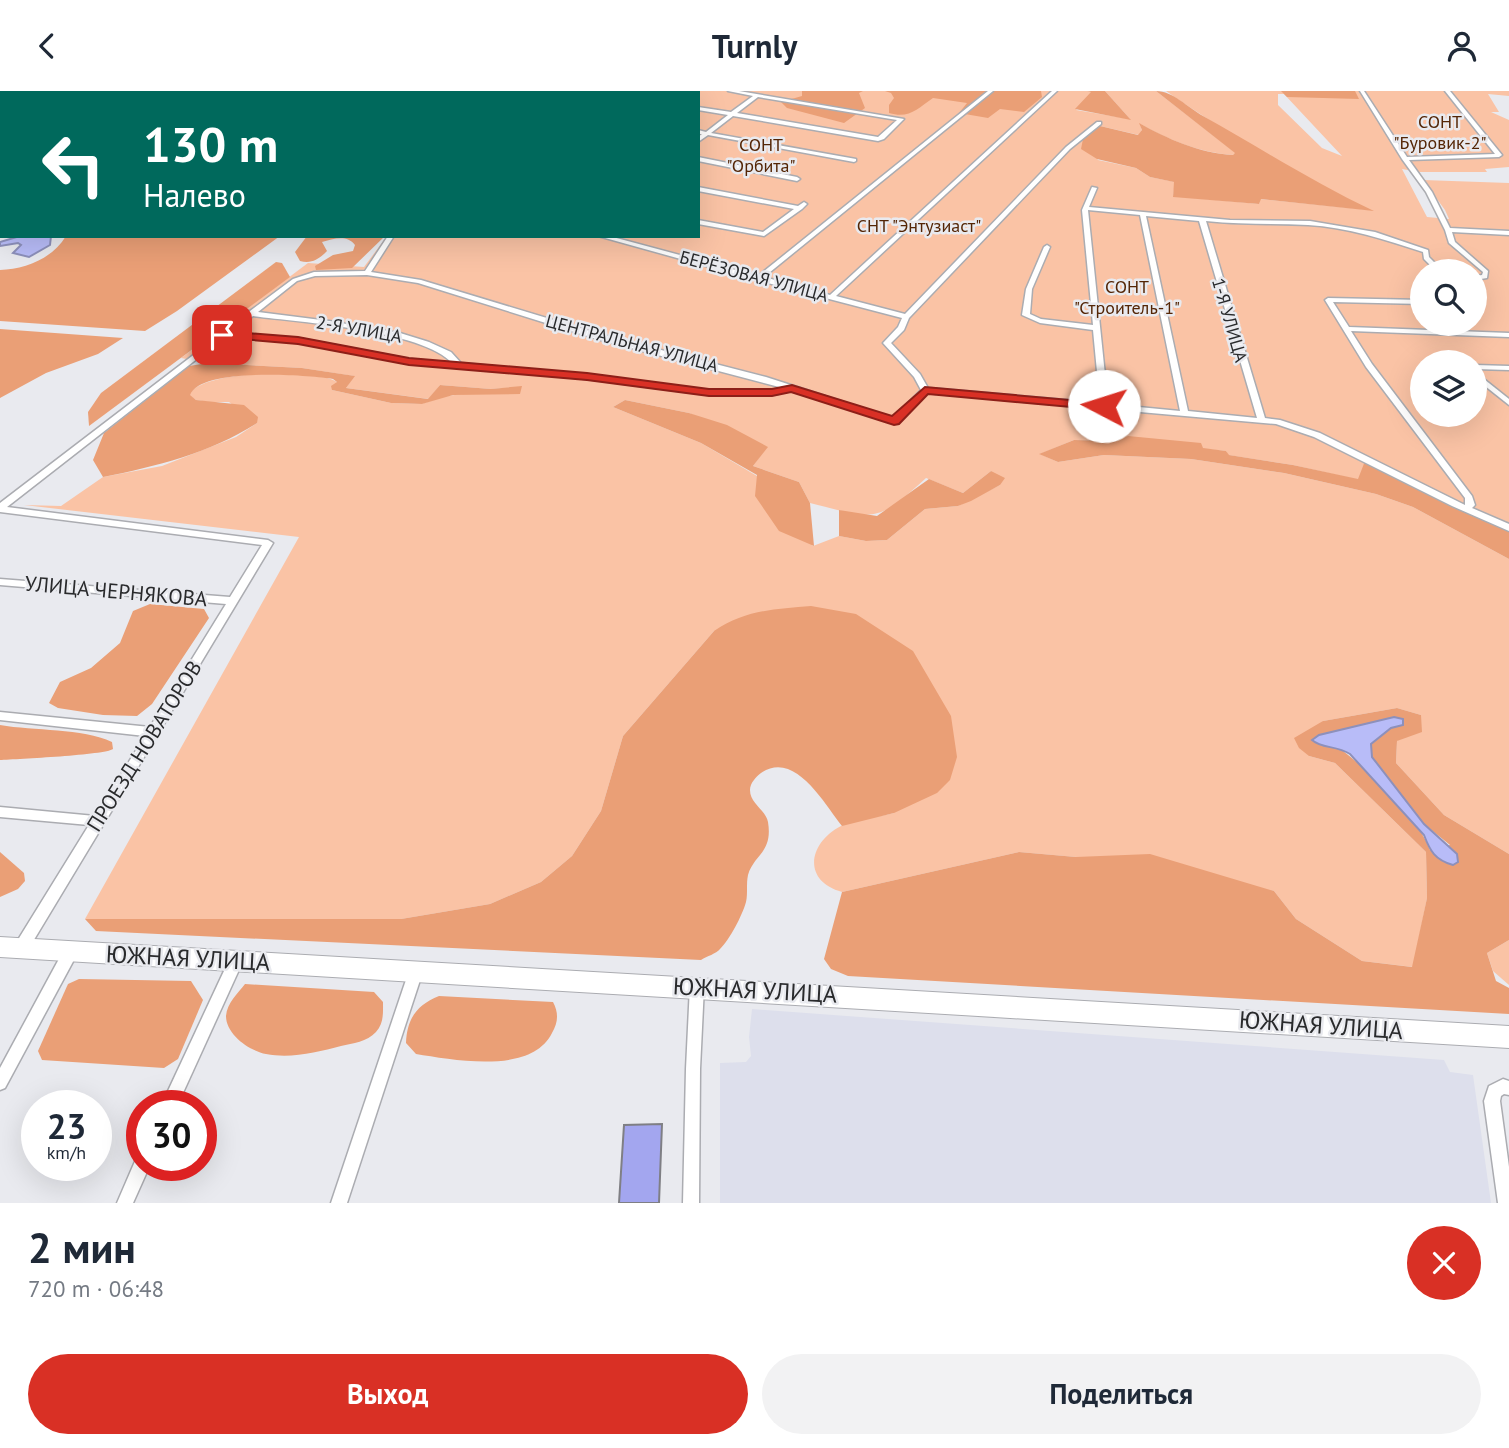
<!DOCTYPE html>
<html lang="ru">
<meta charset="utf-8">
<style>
body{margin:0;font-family:"PT Sans",sans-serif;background:#f2f2f3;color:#1f2937;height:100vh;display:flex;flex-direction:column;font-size:26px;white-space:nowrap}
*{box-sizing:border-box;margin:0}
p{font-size:23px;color:#747a83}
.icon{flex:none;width:38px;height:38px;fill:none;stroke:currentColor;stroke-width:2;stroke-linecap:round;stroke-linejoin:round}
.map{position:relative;height:1112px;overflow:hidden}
.sheet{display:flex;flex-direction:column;background:#fff;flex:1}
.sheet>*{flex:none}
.hud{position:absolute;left:0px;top:0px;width:700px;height:147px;box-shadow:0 7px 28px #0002;background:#00695c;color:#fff;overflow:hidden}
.fabs{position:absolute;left:1410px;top:168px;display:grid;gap:14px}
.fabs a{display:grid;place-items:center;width:77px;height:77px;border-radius:50%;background:#fff;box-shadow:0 7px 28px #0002;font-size:35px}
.speed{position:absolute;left:21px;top:999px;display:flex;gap:14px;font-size:35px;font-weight:700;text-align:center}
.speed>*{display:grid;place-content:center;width:91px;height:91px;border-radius:50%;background:#fff;box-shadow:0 7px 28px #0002;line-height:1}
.speed small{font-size:18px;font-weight:400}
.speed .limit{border:10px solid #d22;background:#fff;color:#111}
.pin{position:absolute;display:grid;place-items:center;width:60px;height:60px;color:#fff;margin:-30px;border-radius:14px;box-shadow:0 4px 10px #0006}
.me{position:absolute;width:77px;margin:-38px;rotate:275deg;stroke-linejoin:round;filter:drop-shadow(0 0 5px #0008)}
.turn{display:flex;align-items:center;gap:24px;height:147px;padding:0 28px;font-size:32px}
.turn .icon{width:91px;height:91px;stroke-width:2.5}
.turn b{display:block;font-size:49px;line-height:60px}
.round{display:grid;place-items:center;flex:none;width:74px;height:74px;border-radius:37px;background:#f2f2f3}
.head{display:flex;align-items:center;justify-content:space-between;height:119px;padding:0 28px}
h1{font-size:42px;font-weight:600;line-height:52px}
.cta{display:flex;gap:14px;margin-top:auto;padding:14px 28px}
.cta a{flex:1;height:80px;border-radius:42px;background:#d93025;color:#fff;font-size:28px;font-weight:600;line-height:80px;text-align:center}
.cta a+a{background:#f2f2f3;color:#1f2937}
header{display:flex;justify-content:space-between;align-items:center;height:91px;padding:0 28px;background:#fff;font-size:32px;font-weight:600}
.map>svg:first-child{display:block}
.built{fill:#dddfec}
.green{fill:#fac3a5;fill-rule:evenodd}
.forest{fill:#ea9f76;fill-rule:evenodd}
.water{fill:#b8bcf8;stroke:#8d90bb;stroke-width:2}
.building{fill:#a3a6ef;stroke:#7f7f84;stroke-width:2}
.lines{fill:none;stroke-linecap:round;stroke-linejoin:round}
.street-casing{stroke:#abacb1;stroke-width:3}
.secondary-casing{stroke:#abacb1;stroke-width:2}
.street{fill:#fff;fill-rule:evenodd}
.secondary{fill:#fff;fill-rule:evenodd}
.route{fill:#d93025;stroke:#8d1f18;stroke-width:2}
.labels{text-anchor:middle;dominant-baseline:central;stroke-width:5;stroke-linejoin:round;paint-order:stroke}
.far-park-label{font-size:18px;fill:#542505;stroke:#e9eaef}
.far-street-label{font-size:18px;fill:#292a2c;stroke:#e9eaef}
.street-label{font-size:21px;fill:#292a2c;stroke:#e9eaef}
.near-street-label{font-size:24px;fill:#292a2c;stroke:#e9eaef}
</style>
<header><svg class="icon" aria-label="back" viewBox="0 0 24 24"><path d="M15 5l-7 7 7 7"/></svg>Turnly<svg class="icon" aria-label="person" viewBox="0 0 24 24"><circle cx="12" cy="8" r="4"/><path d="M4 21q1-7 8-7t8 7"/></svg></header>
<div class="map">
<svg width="1509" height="1112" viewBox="0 0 1509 1112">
<rect width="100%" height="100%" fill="#e9eaef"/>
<path class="built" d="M752,918L1444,969L1450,981L1473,984L1491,1112H720V972L746,971L751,965L749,946Z"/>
<g class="green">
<path d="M588,0H1087L1092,1L1076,19L1130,28L1105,0H1156L1236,62L1233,64C1200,62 1169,49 1140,33L1142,39L1139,44L1100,35L1084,47L1098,69L1136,77L1150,86L1175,91L1173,105L1259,113L1260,108L1370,119C1303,86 1227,43 1166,0H1509V5L1488,3L1499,21H1491L1509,29V76L1485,78L1487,81H1420L1402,78L1427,126L1449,128L1445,119L1423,89L1509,92V440L1452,416L1365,371L1359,389L1293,374L1228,364L1226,360L1118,350L1074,349L1040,363L1058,371L1104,364L1191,368L1284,382L1376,403L1413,416L1509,468V763L1444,724L1396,672L1397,650L1421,624L1397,617L1323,630L1309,665L1335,672L1426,761L1427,807L1413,876L1362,870L1296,828L1274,800L1076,766L1019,761L842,801C802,790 808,752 841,735C856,728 878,726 894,722L714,540L623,645L601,720L572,765L541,791L490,813L401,828H85L299,446L24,414L61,415L103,386L162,375L236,346L257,332L229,311H209L196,309L189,304C200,279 316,277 337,291L332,299L391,312L421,313L446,305L522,296L491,298L440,294L429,308L346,297L354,285L302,277L208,272L181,267L308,172L364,176L387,145H698V2H585ZM1278,3H1284L1342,65L1322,57L1278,14ZM1423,180H1475V233H1423ZM1423,271H1475V324H1423ZM625,309L689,322L767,356L753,375L799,391L810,412C875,428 875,434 926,387L963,402L991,380L1000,394L958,415L925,418L887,449L866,450L839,445L813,455L757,385L701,352L613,316Z"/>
<path d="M1509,849V894L1493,880L1487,862Z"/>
</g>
<g class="forest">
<path d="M50,0H321L323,2H41Z"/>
<path d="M802,0H863L859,2L865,17L844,32L787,17L781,11L802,5Z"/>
<path d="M885,0H1041L1042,6L1024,21L1000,18L988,27L959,22L967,12L933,7C917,18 909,28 889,22V14L894,7L891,2Z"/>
<path d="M1087,0H1105L1131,29L1075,18L1091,1Z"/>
<path d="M1156,0C1173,0 1187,16 1203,25C1260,57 1315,92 1374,120L1261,108L1259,113L1173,106L1174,91L1150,86L1136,77L1097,68L1081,58L1083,48L1100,35L1138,44L1142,39L1139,32C1168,48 1199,62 1233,64L1235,62Z"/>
<path d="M1281,0H1355L1359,8L1287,6Z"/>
<path d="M66,145H280L177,220L145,240L0,230V179C25,178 52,168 66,145Z"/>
<path d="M307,145H385L352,177L316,179L315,175L333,164L353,160L355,154C347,143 333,148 322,151L327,160C319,168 312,173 300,170L295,161Z"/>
<path d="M276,171L282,172L290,186L89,335L88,321L101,302Z"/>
<path d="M0,238L123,247L98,263L46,282L0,307Z"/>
<path d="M208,272L302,277L355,285L346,297L428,308L440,294L491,298L522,295L520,303L453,304L422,313L391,312L332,299L331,295L337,291L333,288C307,284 201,276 190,304L196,309L244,314L258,326L257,332C210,362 157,375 103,386L93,369L104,342L189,275Z"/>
<path d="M625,309L689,322L727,334L768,356L753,375L799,391L810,412L814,455L779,440L755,405L757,384L701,352L613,316Z"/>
<path d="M1128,345L1201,352L1203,357L1226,360L1229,364L1293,374L1358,388L1365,370L1452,416L1509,440V468L1413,416L1376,403L1284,382L1191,368L1104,364L1058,371L1039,363L1074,349L1118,350Z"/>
<path d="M991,380L1005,387L1000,394L971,410L958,415L925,418L887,449L866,450L839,445V419L877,425L929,388L963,402Z"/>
<path d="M150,513L204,518L209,527L152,613L137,625L103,624L58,617L49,612L60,591L91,577L120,552L133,520Z"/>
<path d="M811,515L856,523L913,560L951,625L957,666L950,689L937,702L894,722L842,735C825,714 795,658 761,682C756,686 750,692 750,699C750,713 766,719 768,731C773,762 754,763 748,784C746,793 748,802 746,811C742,825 730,848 720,858C716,863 707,865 701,869L96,840L85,828H401L490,813L541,791L572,765L601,720L623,645L714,540C745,519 775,518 811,515Z"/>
<path d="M1397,617L1421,624L1422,641L1397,650L1396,672L1444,724L1509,763V849L1487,862L1496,890L1509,897V923L848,885L831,878L824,868L842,801L1019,761L1076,766L1150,763L1274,800L1296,828L1362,870L1412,876L1427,807L1426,761L1335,672L1309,665L1299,657L1294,647L1323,630ZM1393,626L1403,628V634L1391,637L1371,653L1372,666L1424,733L1450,754L1430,759C1415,719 1356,666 1320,644Z"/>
<path d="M0,634C34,640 82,637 112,651L113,658C105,664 18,668 0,669Z"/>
<path d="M0,761L24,782L25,790L18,798L0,806Z"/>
<path d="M79,888L191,890L203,909L178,968L164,977L42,969L38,960L68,893Z"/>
<path d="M245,893L374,901L383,911C383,922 384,932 376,941C367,951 353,952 341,955C318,961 291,968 266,963C250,960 226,944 226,925C227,912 238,902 245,893Z"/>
<path d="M439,905L553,911C559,922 558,932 552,942C531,984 454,969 416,963L406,952C407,927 417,914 439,905Z"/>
</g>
<g class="water">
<path d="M20,145H51L50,154L29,166L13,162L21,154L18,152L0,155V151Z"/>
<path d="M1394,626L1403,628V634L1391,637L1371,653L1372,666L1424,733L1457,763L1458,771L1453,774C1435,769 1430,760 1424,744L1350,663C1336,654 1322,658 1312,649L1319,644Z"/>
</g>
<path class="building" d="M662,1033L659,1112H619L624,1034Z"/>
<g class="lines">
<defs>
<g id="street">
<path d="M728,0H739L904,28L884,48L878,50L733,25L711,42L856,68V70L854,71L708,44L698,51V46L702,43H698V39L706,41L728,24L698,19V16L731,21L753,5ZM758,6L897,29L878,46L737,22Z"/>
<path d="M988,0H993L764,186L830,204L1052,0H1057L836,205L905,223L1066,56L1097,31H1101V33L1070,58L909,227L904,239L891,252L920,283L928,297L1100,312L1093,239L1040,232L1022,224L1026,198L1044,156L1047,154L1050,156L1032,198L1030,223L1041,228L1093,234L1082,119L1092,96L1097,97L1089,116L1230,129L1310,130L1375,141L1428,159L1429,166L1443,180H1436L1424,168L1423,161C1386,149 1347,136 1308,134C1274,132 1240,134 1206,130L1265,327L1280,329L1320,342L1465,414V407L1366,276L1325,209L1328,207L1423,209V213L1333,211L1349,236L1509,242V246L1351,240L1372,273L1472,405L1475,414L1472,417L1509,433V440L1452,415L1314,346L1276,333L927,302L898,332H895L791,300L772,304H709L587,288L409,272L298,251L225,246L7,416L268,449L273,452L26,862L21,863L16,862L14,857L16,852L89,734L0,726V716L95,725L145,645L0,629V621L150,636L226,513L0,494V488L230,506L262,454L0,421V412L247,223V220H250L293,188L314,181L365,180L388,145H394L371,181L421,189L603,244L766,286L893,327L921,299L914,286L883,252L898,236L902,227L756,189L598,145H609L758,185ZM1088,119L1140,124L1180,320L1108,313ZM1146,125L1199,130L1257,327L1188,320ZM367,184L418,192L597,248L783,297L772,300H709L587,284L461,272L451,261L429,251L400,242L329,230L258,221L297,190L315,185ZM253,225C298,231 423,239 452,272L409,268L298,247L231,242Z"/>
<path d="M1360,0H1364L1407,66L1495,63L1445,0H1450L1502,64L1499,66L1409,69L1432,101L1450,137L1509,140V144L1452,141L1455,151L1488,180L1487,187L1475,189V185L1482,184L1483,181L1449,152L1445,139L1426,101L1402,68Z"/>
<path d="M698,66L797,86L800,88L797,90L698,70Z"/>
<path d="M698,96L798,115L804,111L807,113L802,118L764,145L698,133V129L763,141L794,118L698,100Z"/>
<path d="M1475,274L1509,275V279L1475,278Z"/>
<path d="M1475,281L1509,308V314L1475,287Z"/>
<path d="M71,854L76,855L78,860L76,865L5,997L0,999V977L66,855Z"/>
<path d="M236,863L241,865L243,870L177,1015H161L231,865Z"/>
<path d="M416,873L421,875L423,880L347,1112H331L409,880L411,875Z"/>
<path d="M697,888L702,890L704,895L700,978L699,1112H683L686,978L690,895L692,890Z"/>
<path d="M1503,988L1509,990V1004L1504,1003L1501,1005L1500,1010L1509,1076V1112H1498L1484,1010L1489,995Z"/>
<path d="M142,1066V1074H150L133,1112H117L136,1068Z"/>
</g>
<path id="secondary" d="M0,846L1509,935V957L0,866Z"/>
</defs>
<use href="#street" class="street-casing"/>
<use href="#secondary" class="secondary-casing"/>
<use href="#street" class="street"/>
<use href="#secondary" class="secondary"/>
</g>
<path class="route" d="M222,240L298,246L409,267L587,282L709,298H772L792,294L892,325L925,296L1104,312L1110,315L1104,319L928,303L899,333L894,334L791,301L772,305H709L587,289L409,274L298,253L218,246L217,244Z"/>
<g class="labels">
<g class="far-park-label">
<text x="1440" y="30">СОНТ<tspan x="1440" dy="21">"Буровик-2"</tspan></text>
<text x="761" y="53">СОНТ<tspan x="761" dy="21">"Орбита"</tspan></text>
<text x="919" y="134">СНТ "Энтузиаст"</text>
<text x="1127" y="195">СОНТ<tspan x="1127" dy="21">"Строитель-1"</tspan></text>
</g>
<g class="far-street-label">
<text transform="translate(754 185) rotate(15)">БЕРЁЗОВАЯ УЛИЦА</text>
<text transform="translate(1230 229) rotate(74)">1-Я УЛИЦА</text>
<text transform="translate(359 238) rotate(10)">2-Я УЛИЦА</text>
<text transform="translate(632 252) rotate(15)">ЦЕНТРАЛЬНАЯ УЛИЦА</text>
</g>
<g class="street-label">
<text transform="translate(116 500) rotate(5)">УЛИЦА ЧЕРНЯКОВА</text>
<text transform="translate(144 655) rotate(-58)">ПРОЕЗД НОВАТОРОВ</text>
</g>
<g class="near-street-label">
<text transform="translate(188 867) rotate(3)">ЮЖНАЯ УЛИЦА</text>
<text transform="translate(755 899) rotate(3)">ЮЖНАЯ УЛИЦА</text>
<text transform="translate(1321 934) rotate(4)">ЮЖНАЯ УЛИЦА</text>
</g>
</g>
</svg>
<div class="fabs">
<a><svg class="icon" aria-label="search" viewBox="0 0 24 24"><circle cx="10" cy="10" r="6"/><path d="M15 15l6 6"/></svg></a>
<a><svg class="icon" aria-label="layers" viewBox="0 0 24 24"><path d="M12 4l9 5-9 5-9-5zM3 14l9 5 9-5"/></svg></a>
</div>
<div class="speed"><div>23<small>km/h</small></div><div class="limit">30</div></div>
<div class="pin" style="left:222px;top:244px;background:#d93025"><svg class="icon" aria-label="arrive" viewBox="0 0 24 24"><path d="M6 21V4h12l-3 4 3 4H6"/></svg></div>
<svg class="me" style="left:1104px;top:315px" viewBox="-20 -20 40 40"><circle r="19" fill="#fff"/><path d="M0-13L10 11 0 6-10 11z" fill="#d93025"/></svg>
<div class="hud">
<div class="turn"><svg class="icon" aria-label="left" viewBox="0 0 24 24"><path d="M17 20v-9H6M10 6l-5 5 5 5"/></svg><div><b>130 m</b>Налево</div></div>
</div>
</div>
<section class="sheet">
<div class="head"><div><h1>2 мин</h1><p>720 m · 06:48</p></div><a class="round" style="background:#d93025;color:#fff"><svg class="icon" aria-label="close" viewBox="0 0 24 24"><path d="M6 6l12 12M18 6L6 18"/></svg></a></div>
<div class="cta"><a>Выход</a><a>Поделиться</a></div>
</section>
